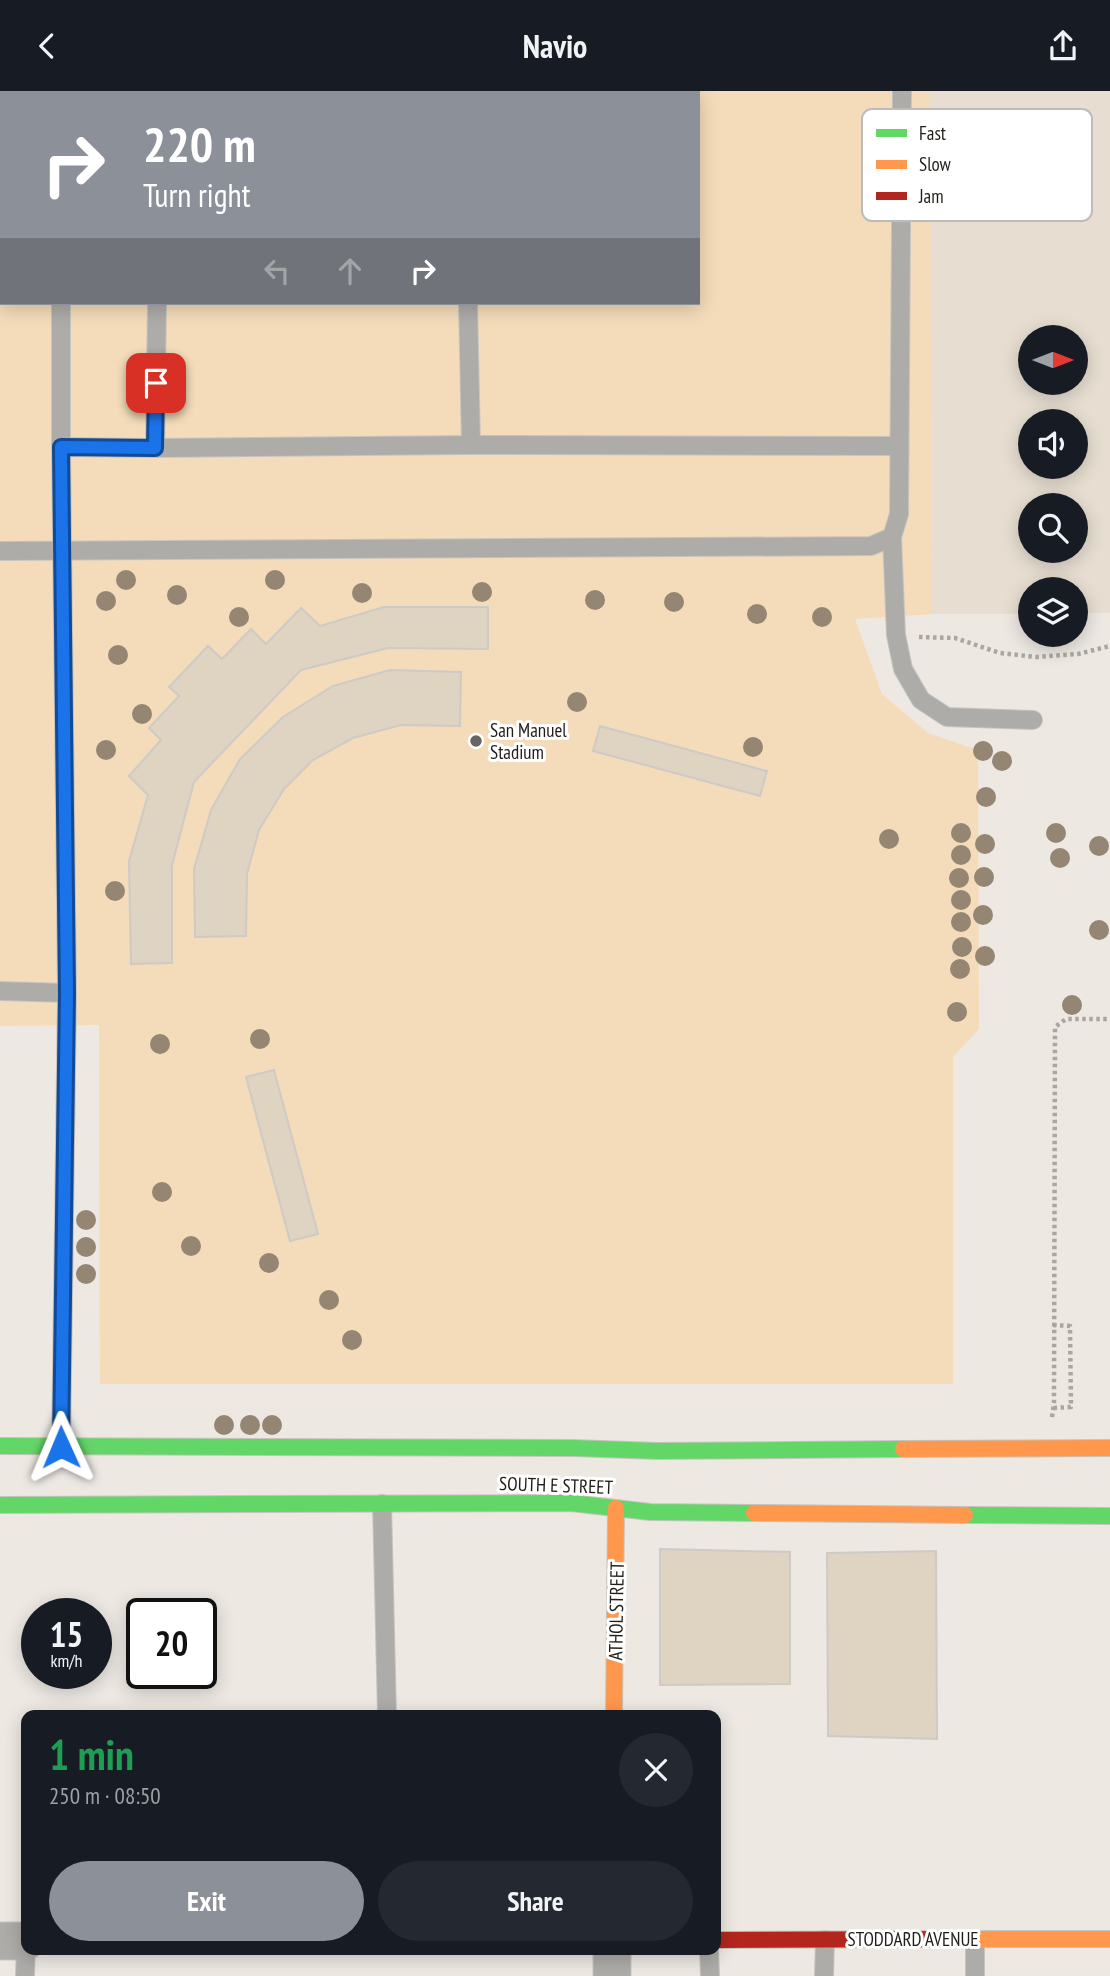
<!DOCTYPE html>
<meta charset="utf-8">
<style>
body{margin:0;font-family:"PT Sans Narrow",sans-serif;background:#242831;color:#f1f3f6;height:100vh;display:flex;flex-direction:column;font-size:26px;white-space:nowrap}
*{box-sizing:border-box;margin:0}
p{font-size:23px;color:#9ea1a6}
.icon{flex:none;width:38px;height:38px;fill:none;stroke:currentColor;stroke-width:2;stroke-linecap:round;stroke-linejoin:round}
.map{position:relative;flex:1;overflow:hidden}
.drawer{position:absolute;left:21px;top:1619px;width:700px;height:245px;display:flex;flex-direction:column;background:#171b24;border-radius:14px;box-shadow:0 4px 18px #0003}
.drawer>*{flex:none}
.guide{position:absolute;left:0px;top:0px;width:700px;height:214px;box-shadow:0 4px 18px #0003;background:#8c9099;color:#fff;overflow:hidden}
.needle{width:46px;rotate:90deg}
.buttons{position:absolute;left:1018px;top:234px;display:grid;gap:14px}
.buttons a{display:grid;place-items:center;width:70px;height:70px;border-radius:50%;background:#171b24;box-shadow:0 4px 18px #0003;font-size:35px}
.speed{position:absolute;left:21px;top:1507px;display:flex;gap:14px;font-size:35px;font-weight:700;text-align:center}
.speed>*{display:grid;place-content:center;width:91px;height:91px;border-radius:50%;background:#171b24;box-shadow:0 4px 18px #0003;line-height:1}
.speed small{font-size:18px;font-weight:400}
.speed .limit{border:4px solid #111;border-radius:10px;background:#fff;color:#111}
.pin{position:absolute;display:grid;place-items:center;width:60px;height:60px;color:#fff;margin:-30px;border-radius:14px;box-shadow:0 4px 10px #0006}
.me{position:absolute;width:77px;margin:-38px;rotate:359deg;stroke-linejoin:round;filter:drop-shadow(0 0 5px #0008)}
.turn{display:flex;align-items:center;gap:24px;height:147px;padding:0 28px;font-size:32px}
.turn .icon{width:91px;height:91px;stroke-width:2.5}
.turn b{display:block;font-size:49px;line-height:60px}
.lanes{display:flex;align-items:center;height:66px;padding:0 28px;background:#0003;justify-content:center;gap:35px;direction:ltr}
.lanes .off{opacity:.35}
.round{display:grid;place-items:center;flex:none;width:74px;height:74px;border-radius:37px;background:#242831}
.head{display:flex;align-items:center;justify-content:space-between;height:119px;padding:0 28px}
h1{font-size:42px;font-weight:700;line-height:52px;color:#1e9e55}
.action{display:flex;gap:14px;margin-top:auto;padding:14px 28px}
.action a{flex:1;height:80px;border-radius:42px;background:#8c9099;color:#fff;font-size:28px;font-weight:700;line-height:80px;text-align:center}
.action a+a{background:#242831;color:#f1f3f6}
header{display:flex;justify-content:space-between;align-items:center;height:91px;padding:0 28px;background:#171b24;font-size:32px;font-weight:700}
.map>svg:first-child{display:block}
.built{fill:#e7ded1;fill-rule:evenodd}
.green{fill:#f4dcba;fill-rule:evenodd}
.building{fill:#dfd3c2;stroke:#cecac5;stroke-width:2}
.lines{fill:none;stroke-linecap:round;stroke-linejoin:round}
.lane-casing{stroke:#c7c4bf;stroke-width:20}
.street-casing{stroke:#c7c4bf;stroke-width:39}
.fast-casing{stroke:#c7c4bf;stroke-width:18}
.slow-casing{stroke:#c7c4bf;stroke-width:18}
.jam-casing{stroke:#c7c4bf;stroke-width:18}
.path{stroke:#a8a7a4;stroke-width:4.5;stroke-dasharray:3.5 3.5;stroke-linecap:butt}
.lane{stroke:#adaca9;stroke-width:18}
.street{stroke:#adaca9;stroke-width:37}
.fast{stroke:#63d668;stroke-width:16}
.slow{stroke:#ff974d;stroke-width:16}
.jam{stroke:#b3261e;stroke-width:16}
.tree{fill:#948672}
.route-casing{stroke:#114b97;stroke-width:18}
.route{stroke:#1a73e8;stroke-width:12}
.poi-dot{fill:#686560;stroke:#fff;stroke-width:2.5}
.labels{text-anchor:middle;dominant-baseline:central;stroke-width:6;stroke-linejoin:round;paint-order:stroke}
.poi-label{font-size:19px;fill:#211e1a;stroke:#fff;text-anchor:start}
.street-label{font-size:19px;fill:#211e1a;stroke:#fff}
.key{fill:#fff;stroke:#bcbcba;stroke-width:2}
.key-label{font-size:19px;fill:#211e1a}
</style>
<header><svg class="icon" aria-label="back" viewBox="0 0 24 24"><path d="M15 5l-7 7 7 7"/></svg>Navio<svg class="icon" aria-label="share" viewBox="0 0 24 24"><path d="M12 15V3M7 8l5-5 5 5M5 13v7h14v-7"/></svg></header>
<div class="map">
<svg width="1110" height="1885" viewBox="0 0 1110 1885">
<rect width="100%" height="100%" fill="#ede8e2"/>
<path class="built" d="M930,0H1110V522H1076V499H1031V523H932ZM1031,247H1076V292H1031ZM1031,331H1076V376H1031ZM1031,415H1076V460H1031Z"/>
<path class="green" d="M0,0H930L932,523L855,528L882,603L928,642L978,659L979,938L953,966V1293H100L99,934L0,935ZM2,2H698V212H2Z"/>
<g class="building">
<path d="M384,516H488V558L388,557L301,579L194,691L172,774V872L131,873L129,770L148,704L129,685L161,649L149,637L179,605L169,596L208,555L222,568L251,538L266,553L301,517L320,535Z"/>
<path d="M390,579L461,581L460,635L401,634L353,647L313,669L284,698L259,739L247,783L246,845L195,846L194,778L211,719L240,668L283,626L333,595Z"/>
<path d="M600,635L767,680L760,705L593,660Z"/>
<path d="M274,979L318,1143L290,1150L246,986Z"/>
<path d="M660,1458L790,1461V1593L660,1594Z"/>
<path d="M936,1460L937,1648L828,1645L827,1462Z"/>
</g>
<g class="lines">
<defs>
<g id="lane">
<path d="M158,0V2"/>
<path d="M466,0V2"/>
<path d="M62,2V0"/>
<path d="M157,212L155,357L471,354L899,355"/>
<path d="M468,212L471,354"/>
<path d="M61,356L155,357"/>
<path d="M892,446L896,544L903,578L921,609L947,626L1033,629"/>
<path d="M0,460L871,455L892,446L899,423L902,0"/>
<path d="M0,900L67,902"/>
<path d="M61,1356L67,902L61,356V212"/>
<path d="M382,1413L387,1624"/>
<path d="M975,1848V1885"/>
<path d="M709,1858L710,1885"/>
<path d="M25,1885L26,1854"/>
<path d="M824,1885L825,1849"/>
</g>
<g id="street">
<path d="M0,1850H26"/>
<path d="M612,1858V1885"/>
</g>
<g id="fast">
<path d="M0,1355L573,1357L658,1360L903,1358"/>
<path d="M0,1414L571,1412L650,1421L754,1422"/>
<path d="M965,1424L1110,1425"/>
</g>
<g id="slow">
<path d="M903,1358L1110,1357"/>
<path d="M754,1422L965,1424"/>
<path d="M614,1624L616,1417"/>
<path d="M947,1848H1110"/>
</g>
<path id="jam" d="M716,1849L947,1848"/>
</defs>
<use href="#lane" class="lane-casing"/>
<use href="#street" class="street-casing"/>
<use href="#fast" class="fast-casing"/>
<use href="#slow" class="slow-casing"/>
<use href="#jam" class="jam-casing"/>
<g class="path">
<path d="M919,546L955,547L1000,562L1036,566L1078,563L1110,555"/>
<path d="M1053,1234L1070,1235L1071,1316L1053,1317"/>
<path d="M1052,1326L1054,1312L1055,936L1066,928H1110"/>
</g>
<use href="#lane" class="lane"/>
<use href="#street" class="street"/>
<use href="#fast" class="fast"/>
<use href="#slow" class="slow"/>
<use href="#jam" class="jam"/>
</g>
<g class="tree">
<circle cx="126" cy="489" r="10"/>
<circle cx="275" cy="489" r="10"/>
<circle cx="482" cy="501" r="10"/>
<circle cx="362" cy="502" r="10"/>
<circle cx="177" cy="504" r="10"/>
<circle cx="595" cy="509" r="10"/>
<circle cx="106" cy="510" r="10"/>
<circle cx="674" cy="511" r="10"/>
<circle cx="757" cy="523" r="10"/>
<circle cx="239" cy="526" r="10"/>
<circle cx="822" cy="526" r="10"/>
<circle cx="118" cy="564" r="10"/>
<circle cx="577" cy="611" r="10"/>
<circle cx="142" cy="623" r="10"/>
<circle cx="753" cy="656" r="10"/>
<circle cx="106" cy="659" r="10"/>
<circle cx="983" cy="660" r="10"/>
<circle cx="1002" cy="670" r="10"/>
<circle cx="986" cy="706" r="10"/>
<circle cx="961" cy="742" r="10"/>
<circle cx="1056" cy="742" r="10"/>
<circle cx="889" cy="748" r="10"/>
<circle cx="985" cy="753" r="10"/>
<circle cx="1099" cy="755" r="10"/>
<circle cx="961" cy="764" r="10"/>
<circle cx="1060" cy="767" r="10"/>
<circle cx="984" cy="786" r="10"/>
<circle cx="959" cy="787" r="10"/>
<circle cx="115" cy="800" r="10"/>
<circle cx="961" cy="809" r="10"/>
<circle cx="983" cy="824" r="10"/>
<circle cx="961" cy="831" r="10"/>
<circle cx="1099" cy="839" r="10"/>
<circle cx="962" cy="856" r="10"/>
<circle cx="985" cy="865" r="10"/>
<circle cx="960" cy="878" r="10"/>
<circle cx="1072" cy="914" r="10"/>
<circle cx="957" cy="921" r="10"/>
<circle cx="260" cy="948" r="10"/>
<circle cx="160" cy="953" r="10"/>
<circle cx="162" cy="1101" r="10"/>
<circle cx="86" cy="1129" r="10"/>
<circle cx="191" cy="1155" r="10"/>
<circle cx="86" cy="1156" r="10"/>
<circle cx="269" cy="1172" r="10"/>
<circle cx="86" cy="1183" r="10"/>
<circle cx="329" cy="1209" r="10"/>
<circle cx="352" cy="1249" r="10"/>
<circle cx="224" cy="1334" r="10"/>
<circle cx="250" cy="1334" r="10"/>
<circle cx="272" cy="1334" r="10"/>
</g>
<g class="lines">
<defs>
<path id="route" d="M61,1356L67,902L61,356L155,357L156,292"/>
</defs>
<use href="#route" class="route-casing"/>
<use href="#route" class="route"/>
</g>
<circle class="poi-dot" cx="476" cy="650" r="7"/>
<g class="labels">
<g class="poi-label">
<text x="490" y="639">San Manuel<tspan x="490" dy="22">Stadium</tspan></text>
</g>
<g class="street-label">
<text transform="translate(556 1394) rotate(2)">SOUTH E STREET</text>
<text transform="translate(616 1520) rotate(-89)">ATHOL STREET</text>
<text x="913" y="1848">STODDARD AVENUE</text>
</g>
</g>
<rect x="862" y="18" width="230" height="112" rx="10" class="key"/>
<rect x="876" y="38" width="31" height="8" fill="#63d668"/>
<rect x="876" y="69" width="31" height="9" fill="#ff974d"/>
<rect x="876" y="101" width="31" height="8" fill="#b3261e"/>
<g class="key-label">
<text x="919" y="49">Fast</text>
<text x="919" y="80">Slow</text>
<text x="919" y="112">Jam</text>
</g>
</svg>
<div class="buttons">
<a><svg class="needle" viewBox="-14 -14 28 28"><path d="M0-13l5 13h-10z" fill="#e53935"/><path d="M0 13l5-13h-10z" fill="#9ea1a6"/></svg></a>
<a><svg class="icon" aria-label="sound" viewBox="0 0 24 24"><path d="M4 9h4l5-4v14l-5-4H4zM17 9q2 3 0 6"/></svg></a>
<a><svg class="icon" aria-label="search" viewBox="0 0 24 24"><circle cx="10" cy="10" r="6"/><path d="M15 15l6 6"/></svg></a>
<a><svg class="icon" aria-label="layers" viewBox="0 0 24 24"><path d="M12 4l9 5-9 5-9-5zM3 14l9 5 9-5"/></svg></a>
</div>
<div class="speed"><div>15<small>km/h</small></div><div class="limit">20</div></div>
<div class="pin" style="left:156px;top:292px;background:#d93025"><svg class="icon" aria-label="arrive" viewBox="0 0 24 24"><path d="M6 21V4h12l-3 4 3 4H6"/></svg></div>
<svg class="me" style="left:61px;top:1356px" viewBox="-20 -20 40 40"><path d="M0-17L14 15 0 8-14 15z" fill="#1a73e8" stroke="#fff" stroke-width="4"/></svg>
<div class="guide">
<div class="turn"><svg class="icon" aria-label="right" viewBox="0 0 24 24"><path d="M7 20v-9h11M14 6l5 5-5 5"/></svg><div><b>220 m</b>Turn right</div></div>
<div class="lanes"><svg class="icon off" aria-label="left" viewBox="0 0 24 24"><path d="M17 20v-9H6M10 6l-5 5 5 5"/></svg><svg class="icon off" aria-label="ahead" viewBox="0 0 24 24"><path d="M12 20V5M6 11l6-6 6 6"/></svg><svg class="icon" aria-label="right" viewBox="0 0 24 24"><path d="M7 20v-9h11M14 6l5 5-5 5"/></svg></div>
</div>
<section class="drawer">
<div class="head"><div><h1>1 min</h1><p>250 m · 08:50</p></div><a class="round"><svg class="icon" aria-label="close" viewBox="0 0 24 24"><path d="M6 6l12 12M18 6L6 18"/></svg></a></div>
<div class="action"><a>Exit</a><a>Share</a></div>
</section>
</div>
